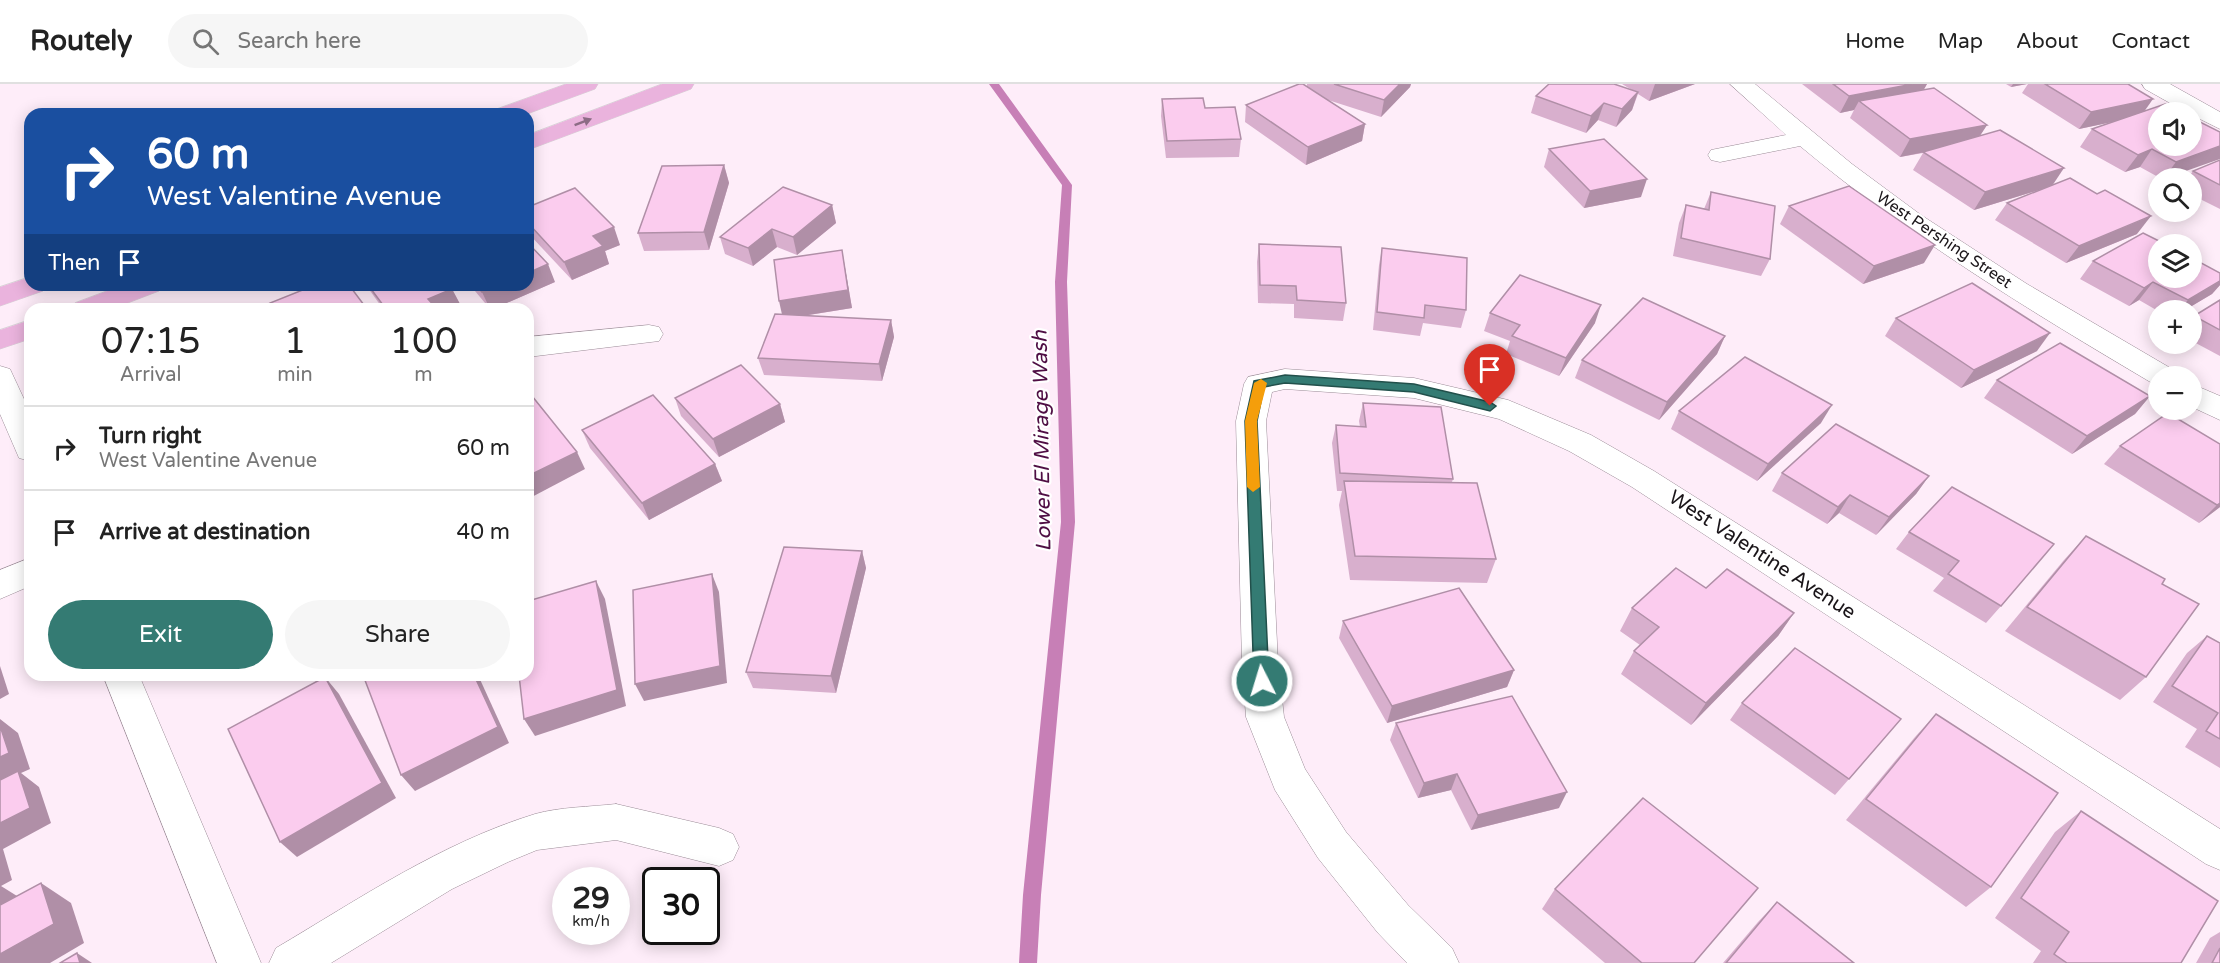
<!DOCTYPE html>
<meta charset="utf-8">
<style>
body{margin:0;font-family:"Varela Round",sans-serif;background:#f6f6f6;color:#222;height:100vh;display:flex;flex-direction:column;font-size:22px;white-space:nowrap}
*{box-sizing:border-box;margin:0}
p{font-size:20px;color:#767676}
.icon{flex:none;width:33px;height:33px;fill:none;stroke:currentColor;stroke-width:2;stroke-linecap:round;stroke-linejoin:round}
.map{position:relative;flex:1;overflow:hidden}
.details{position:absolute;left:24px;top:219px;width:510px;height:378px;display:flex;flex-direction:column;background:#fff;border-radius:18px;box-shadow:0 3px 15px #0003}
.details>*{flex:none}
.top-card{position:absolute;left:24px;top:24px;width:510px;height:183px;border-radius:18px;box-shadow:0 3px 15px #0003;background:#1a4fa0;color:#fff;overflow:hidden}
.tools{position:absolute;left:2148px;top:18px;display:grid;gap:12px}
.tools a{display:grid;place-items:center;width:54px;height:54px;border-radius:50%;background:#fff;box-shadow:0 3px 15px #0003;font-size:30px}
.speed{position:absolute;left:552px;top:783px;display:flex;gap:12px;font-size:30px;font-weight:700;text-align:center}
.speed>*{display:grid;place-content:center;width:78px;height:78px;border-radius:50%;background:#fff;box-shadow:0 3px 15px #0003;line-height:1}
.speed small{font-size:15px;font-weight:400}
.speed .limit{border:3px solid #111;border-radius:9px;background:#fff;color:#111}
.pin{position:absolute;display:grid;place-items:center;width:51px;height:51px;color:#fff;margin:-62px -26px;border-radius:50% 50% 50% 0;rotate:-45deg;box-shadow:0 0 6px #0007}
.pin .icon{rotate:45deg}
.me{position:absolute;width:66px;margin:-33px;rotate:355deg;stroke-linejoin:round;filter:drop-shadow(0 0 4px #0008)}
.turn{display:flex;align-items:center;gap:21px;height:126px;padding:0 24px;font-size:27px}
.turn .icon{width:78px;height:78px;stroke-width:2.5}
.turn b{display:block;font-size:42px;line-height:51px}
.then{display:flex;align-items:center;height:57px;padding:0 24px;background:#0003;gap:12px;font-size:22px}
.eta{display:flex;justify-content:space-evenly;align-items:center;height:102px;text-align:center}
.eta b{font-size:36px;font-weight:600;line-height:42px}
.primary-button{display:flex;gap:12px;margin-top:auto;padding:12px 24px}
.primary-button a{flex:1;height:69px;border-radius:36px;background:#347b73;color:#fff;font-size:24px;font-weight:600;line-height:69px;text-align:center}
.primary-button a+a{background:#f6f6f6;color:#222}
ul{padding:0;list-style:none}
li{display:flex;align-items:center;gap:18px;height:84px;padding:0 24px;border-top:2px solid #e0e0e0}
li div{flex:1}
li b{display:block;font-size:22px}
li em{font-style:normal}
header{display:flex;align-items:center;gap:36px;box-sizing:border-box;height:84px;padding:0 30px;background:#fff;border-bottom:2px solid #e0e0e0}
header strong{font-size:28px}
nav{display:flex;gap:33px;margin-inline-start:auto;font-size:21px}
.search{width:420px;height:54px;background:#f6f6f6;display:flex;align-items:center;gap:15px;box-sizing:border-box;padding:0 21px;border-radius:33px;color:#767676;font-size:22px}
.map>svg:first-child{display:block}
.lines{fill:none;stroke-linecap:round;stroke-linejoin:round}
.stream{fill:#c77fb6;fill-rule:evenodd}
.minor-casing{stroke:#9b8c97;stroke-width:1}
.primary-casing{stroke:#d6d5d6;stroke-width:1}
.minor{fill:#fff;fill-rule:evenodd}
.primary{fill:#eab3dd;fill-rule:evenodd}
.wall{fill:#d8afcd}
.shaded-wall{fill:#b08fa7}
.building{fill:#fbccee;stroke:#b08fa7;stroke-width:1.5}
.oneway{fill:#8c6c85}
.route{fill:#347b73;stroke:#22504b;stroke-width:1.5}
.slow{fill:#f59e0b}
.labels{text-anchor:middle;dominant-baseline:central;stroke-width:4.5;stroke-linejoin:round;paint-order:stroke}
.far-street-label{font-size:16px;fill:#1a1519;stroke:#fff}
.street-label{font-size:20px;fill:#1a1519;stroke:#fff}
.water-label{font-size:21px;font-style:italic;fill:#4f0e44;stroke:#fff}
</style>
<header>
<strong>Routely</strong>
<div class="search"><svg class="icon" aria-label="search" viewBox="0 0 24 24"><circle cx="10" cy="10" r="6"/><path d="M15 15l6 6"/></svg>Search here</div>
<nav><a>Home</a><a>Map</a><a>About</a><a>Contact</a></nav>
</header>
<div class="map">
<svg width="2220" height="879" viewBox="0 0 2220 879">
<rect width="100%" height="100%" fill="#feedf9"/>
<g class="lines">
<path class="stream" d="M989,0H999L1072,101L1067,198L1075,438L1041,811L1037,879H1019L1023,811L1061,438L1055,198L1062,101Z"/>
<defs>
<g id="minor">
<path d="M1730,0H1755L1852,80L1921,131L2027,200L2172,285L2176,292H2158V301L2152,299C2030,227 1909,153 1800,62L1720,78L1711,76L1708,71L1711,66L1786,51Z"/>
<path d="M2142,0H2170L2220,28V45L2192,31V28H2186L2145,5Z"/>
<path d="M649,241L659,243L663,250L659,257L528,273V253Z"/>
<path d="M0,282L10,285L30,328V377L19,374L0,330Z"/>
<path d="M1285,285L1414,294L1508,316L1591,351L1654,387L2220,745V786L2206,780L1632,403L1569,367L1499,335L1414,314L1285,305L1272,308L1266,337L1278,579L1284,633L1305,685L1346,748L1408,821L1452,864L1459,879H1407L1378,849L1318,774L1275,706L1246,633L1242,579L1236,337L1244,300L1248,293Z"/>
<path d="M2192,300L2220,312V336L2192,323Z"/>
<path d="M30,474V502L0,515V486Z"/>
<path d="M103,591H139L261,879H217Z"/>
<path d="M616,720L719,744L733,750L739,763L733,776L719,782L616,756L537,766L508,778L452,805L331,879H269L276,864C359,815 441,759 535,730C560,723 590,723 616,720Z"/>
</g>
<g id="primary">
<path d="M566,0H598L595,5L527,30H493L497,25Z"/>
<path d="M662,0H694L691,5L528,66V51Z"/>
<path d="M30,193V201H47L43,207L0,222V203Z"/>
<path d="M123,201H163L159,207L112,225H71L75,219Z"/>
<path d="M30,236V255L0,265V246Z"/>
</g>
</defs>
<use href="#minor" class="minor-casing"/>
<use href="#primary" class="primary-casing"/>
<use href="#minor" class="minor"/>
<use href="#primary" class="primary"/>
</g>
<g class="wall">
<path d="M1307,0H1411L1410,3L1381,33L1328,16L1365,40L1362,57L1306,81L1245,38L1246,21L1307,2Z"/>
<path d="M1622,0H1695L1649,17L1638,10L1632,26L1616,43L1598,36L1586,49L1531,29L1536,12L1632,6Z"/>
<path d="M1802,0H1927L1924,5L1987,41L1980,51L2052,101L2137,150L2066,179L1995,136L2007,119L2045,104L1974,126L1913,86L1923,69L1900,73L1850,34L1854,26L1840,29Z"/>
<path d="M2006,0H2027L2011,3Z"/>
<path d="M2028,0H2128L2144,28L2220,48L2166,94H2160L2140,83L2125,88L2080,63L2092,45L2116,37L2079,45L2022,9Z"/>
<path d="M1162,15L1205,24L1241,55L1239,73L1166,74L1161,32Z"/>
<path d="M1549,65L1641,113L1584,124L1544,83Z"/>
<path d="M2220,76V125L2192,111V94H2188L2193,87Z"/>
<path d="M724,81L729,99L709,166L644,167L638,149Z"/>
<path d="M1711,108L1770,175L1761,192L1673,172L1679,139L1686,121L1704,125Z"/>
<path d="M832,121L836,139L797,171L777,163L753,182L725,170L720,153Z"/>
<path d="M1789,122L1924,179L1863,200L1780,140Z"/>
<path d="M528,123L620,161L605,167L609,180L572,196L528,149Z"/>
<path d="M1259,160L1346,219L1343,237L1294,234V220L1258,219L1257,178Z"/>
<path d="M1382,164L1466,226L1461,244L1423,239L1420,252L1373,246L1379,181Z"/>
<path d="M2093,177L2220,189V201L2212,210L2185,226L2158,227L2139,216L2129,222L2080,195Z"/>
<path d="M845,184L852,224L803,232L891,236L894,253L882,297L764,291L758,274L782,231Z"/>
<path d="M555,198L493,225H490L470,201H528Z"/>
<path d="M366,201H449L452,205L461,222L455,225H383Z"/>
<path d="M2220,216V272L2192,257V235L2194,232Z"/>
<path d="M1490,229L1595,239L1559,292L1506,270L1510,257L1484,247Z"/>
<path d="M1896,234L2037,267L1961,304L1885,252Z"/>
<path d="M1725,252L1717,270L1659,336L1575,294L1582,276Z"/>
<path d="M1997,296L2150,312L2135,330L2072,370L1984,314Z"/>
<path d="M675,314L780,320L785,338L719,373L681,332Z"/>
<path d="M1363,319L1453,395L1452,398L1496,475L1487,499L1350,496L1339,421L1342,407H1337L1332,359L1336,341L1360,343L1359,337Z"/>
<path d="M1679,327L1821,339L1757,397L1671,345Z"/>
<path d="M582,346L715,380L722,397L649,436L590,364Z"/>
<path d="M2120,362L2220,423L2199,439L2104,380Z"/>
<path d="M1782,389L1929,392L1916,410L1876,451L1839,429L1827,440L1772,407Z"/>
<path d="M1952,403L2001,522L1986,539L1933,507L1944,494L1896,465L1909,448Z"/>
<path d="M2086,452L2162,500L2146,593L2120,616L2005,547L2064,476Z"/>
<path d="M862,467L866,484L836,609L753,604L746,588Z"/>
<path d="M1706,504L1794,529L1778,552L1691,641L1621,590L1634,567L1640,561L1620,547L1632,524Z"/>
<path d="M1343,537L1514,586L1507,603L1387,639L1339,554Z"/>
<path d="M2207,552L2220,559V684L2185,663L2197,645L2153,618L2187,569Z"/>
<path d="M1742,619L1849,695L1835,711L1730,636Z"/>
<path d="M1936,630L1991,803L1966,823L1846,736L1915,653Z"/>
<path d="M1396,639L1559,724L1471,746L1451,706L1418,714L1390,656Z"/>
<path d="M2081,727L2181,879H2033L2041,867L1995,834L2055,748Z"/>
<path d="M1555,805L1694,879H1605L1542,825Z"/>
<path d="M1777,818L1854,879H1723L1758,838Z"/>
<path d="M2220,848V879H2196L2210,854Z"/>
</g>
<g class="shaded-wall">
<path d="M1400,0H1411L1410,3L1381,33L1384,16Z"/>
<path d="M1655,0H1695L1649,17Z"/>
<path d="M1913,0H1927L1919,14L1859,17L1854,26L1840,29L1849,12Z"/>
<path d="M2013,0H2027L2011,3Z"/>
<path d="M1638,8L1632,26L1616,43L1622,25Z"/>
<path d="M2153,15L2141,32L2079,45L2091,28Z"/>
<path d="M1604,19L1598,36L1586,49L1591,32Z"/>
<path d="M1365,40L1362,57L1306,81L1308,63Z"/>
<path d="M1987,41L1976,58L1900,73L1910,55Z"/>
<path d="M2220,62V75L2166,94H2164L2176,78Z"/>
<path d="M2152,65L2140,83L2125,88L2138,71Z"/>
<path d="M724,81L729,99L709,166L704,148Z"/>
<path d="M2064,84L2052,102L1974,126L1985,108Z"/>
<path d="M1647,95L1641,113L1584,124L1590,107Z"/>
<path d="M832,121L836,139L797,171L793,153Z"/>
<path d="M2151,132L2137,150L2066,179L2079,162Z"/>
<path d="M614,143L620,161L605,167L609,180L572,196L564,178L593,152Z"/>
<path d="M772,145L777,163L753,182L748,164Z"/>
<path d="M1935,161L1924,179L1863,200L1874,182Z"/>
<path d="M842,166L852,224L783,235L779,217Z"/>
<path d="M548,180L555,198L493,225H490L482,208L499,201H528V189Z"/>
<path d="M2220,197V201L2212,210L2185,226H2179L2188,216Z"/>
<path d="M2153,198L2139,216L2129,222L2144,204Z"/>
<path d="M452,205L461,222L455,225H434L428,215Z"/>
<path d="M1601,221L1595,239L1559,292L1566,274Z"/>
<path d="M891,236L894,253L882,297L879,280Z"/>
<path d="M2050,249L2037,267L1961,304L1974,286Z"/>
<path d="M1725,252L1717,270L1659,336L1667,318Z"/>
<path d="M2150,312L2135,330L2072,370L2087,352Z"/>
<path d="M780,320L785,338L719,373L713,355Z"/>
<path d="M1832,321L1821,339L1757,397L1768,380Z"/>
<path d="M577,368L585,385L528,415V392Z"/>
<path d="M715,380L722,397L649,436L642,419Z"/>
<path d="M1929,392L1916,410L1876,451L1889,433Z"/>
<path d="M1850,411L1839,429L1827,440L1838,423Z"/>
<path d="M2220,419V423L2199,439L2217,421Z"/>
<path d="M862,467L866,484L836,609L831,592Z"/>
<path d="M712,490L719,508L727,599L644,617L635,600Z"/>
<path d="M596,497L605,515L626,622L535,652L524,635Z"/>
<path d="M1794,529L1778,552L1691,641L1706,619Z"/>
<path d="M0,582L9,610L0,615Z"/>
<path d="M1514,586L1507,603L1387,639L1392,622Z"/>
<path d="M474,591H478L509,659L415,707L401,691Z"/>
<path d="M325,593L339,610L396,714L297,773L280,758Z"/>
<path d="M0,635L18,649L30,685L21,689L39,703L51,739L3,765L12,796L1,802L17,812L0,827Z"/>
<path d="M1457,690L1451,706L1418,714L1424,699Z"/>
<path d="M1567,708L1559,724L1471,746L1478,731Z"/>
<path d="M41,799L71,819L84,859L50,879H0V870Z"/>
<path d="M77,869L92,879H80Z"/>
</g>
<g class="building">
<path d="M1299,0H1303L1365,40L1308,63L1246,21Z"/>
<path d="M1334,0H1400L1384,16Z"/>
<path d="M1549,0H1614L1638,8L1622,25L1604,19L1591,32L1536,12Z"/>
<path d="M1833,0H1913L1849,12Z"/>
<path d="M2045,0H2128L2153,15L2091,28Z"/>
<path d="M1934,4L1987,41L1910,55L1859,17Z"/>
<path d="M1203,14L1205,24L1235,23L1241,55L1167,57L1162,15Z"/>
<path d="M2165,20L2181,28H2158V62H2192V34L2220,48V62L2176,78L2152,65L2138,71L2092,45Z"/>
<path d="M2000,46L2064,84L1985,108L1923,68Z"/>
<path d="M1604,55L1647,95L1590,107L1549,65Z"/>
<path d="M2220,76V101L2193,87Z"/>
<path d="M724,81L704,148L638,149L662,82Z"/>
<path d="M2070,94L2097,110L2105,106L2151,132L2079,162L2007,119Z"/>
<path d="M1849,102L1935,161L1874,182L1789,122Z"/>
<path d="M783,103L832,121L793,153L772,145L748,164L720,153Z"/>
<path d="M575,104L614,143L593,152L603,162L564,178L528,139V123Z"/>
<path d="M1711,108L1775,122L1770,175L1681,154L1686,121L1709,126Z"/>
<path d="M2143,149L2165,160H2158V194H2192V174L2220,189V197L2188,216L2153,198L2144,204L2093,177Z"/>
<path d="M528,159L548,180L528,189Z"/>
<path d="M1259,160L1341,163L1346,219L1297,216L1296,202L1260,201Z"/>
<path d="M1382,164L1467,174L1466,226L1425,221L1424,234L1377,228Z"/>
<path d="M842,166L848,206L779,217L774,176Z"/>
<path d="M1520,191L1601,221L1566,274L1512,252L1520,241L1490,229Z"/>
<path d="M1972,199L2050,249L1974,286L1896,234Z"/>
<path d="M315,201H349L367,225H275L270,219Z"/>
<path d="M368,201H449L452,205L428,215L437,225H386Z"/>
<path d="M476,201H499L482,208Z"/>
<path d="M1643,214L1725,252L1667,318L1582,276Z"/>
<path d="M2220,216V246L2194,232Z"/>
<path d="M775,230L891,236L879,280L758,274Z"/>
<path d="M2060,259L2150,312L2087,352L1997,296Z"/>
<path d="M1745,273L1832,321L1768,380L1679,327Z"/>
<path d="M741,281L780,320L713,355L675,314Z"/>
<path d="M528,307L577,368L528,392Z"/>
<path d="M653,311L715,380L642,419L582,346Z"/>
<path d="M1363,319L1441,323L1453,395L1340,389L1336,341L1366,343Z"/>
<path d="M2168,329L2220,360V419L2217,421L2120,362Z"/>
<path d="M1836,340L1929,392L1889,433L1850,411L1838,423L1782,389Z"/>
<path d="M1344,397L1477,399L1496,475L1355,472Z"/>
<path d="M1952,403L2054,460L2001,522L1948,490L1959,477L1909,448Z"/>
<path d="M2086,452L2165,495L2162,500L2199,520L2146,593L2027,523Z"/>
<path d="M784,463L862,467L831,592L746,588Z"/>
<path d="M1676,484L1706,504L1727,485L1794,529L1706,619L1634,567L1659,543L1632,524Z"/>
<path d="M712,490L720,582L635,600L633,506Z"/>
<path d="M596,497L617,606L524,635L519,591H528V517Z"/>
<path d="M1459,504L1514,586L1392,622L1343,537Z"/>
<path d="M2207,552L2220,559V655L2206,647L2218,629L2172,602Z"/>
<path d="M1795,564L1901,635L1849,695L1742,619Z"/>
<path d="M363,591H474L498,643L401,691Z"/>
<path d="M325,593L382,699L280,758L228,645Z"/>
<path d="M1512,612L1567,708L1478,731L1457,690L1424,699L1396,639Z"/>
<path d="M1936,630L2058,709L1991,803L1866,715Z"/>
<path d="M0,642L9,669L0,673Z"/>
<path d="M18,687L30,724L0,739V696Z"/>
<path d="M1643,714L1758,804L1694,879H1642L1555,805Z"/>
<path d="M2081,727L2218,817L2181,879H2067L2054,870L2069,848L2021,814Z"/>
<path d="M41,799L54,840L0,870V821Z"/>
<path d="M1777,818L1854,879H1726Z"/>
<path d="M2220,864V879H2212Z"/>
<path d="M77,869L80,879H60Z"/>
</g>
<defs><path id="oneway-solid" d="M-6-.8H1V-3.2L6.5 0L1 3.2V.8H-6Z" transform="scale(1.5)"/></defs>
<use class="oneway" href="#oneway-solid" transform="translate(583 38) rotate(-21)"/>
<path class="route" d="M1285,291L1414,300L1490,318L1496,322L1490,327L1414,308L1285,299L1264,303L1257,337L1269,597L1267,601L1262,603L1256,601L1254,597L1245,337L1254,297Z"/>
<path class="slow" d="M1261,295L1267,299L1257,337L1260,403L1253,408L1247,403L1245,337L1254,299Z"/>
<g class="labels">
<g class="far-street-label">
<text transform="translate(1944 156) rotate(34)">West Pershing Street</text>
</g>
<g class="street-label">
<text transform="translate(1762 471) rotate(33)">West Valentine Avenue</text>
</g>
<g class="water-label">
<text transform="translate(1042 357) rotate(-91)">Lower El Mirage Wash</text>
</g>
</g>
</svg>
<div class="tools">
<a><svg class="icon" aria-label="sound" viewBox="0 0 24 24"><path d="M4 9h4l5-4v14l-5-4H4zM17 9q2 3 0 6"/></svg></a>
<a><svg class="icon" aria-label="search" viewBox="0 0 24 24"><circle cx="10" cy="10" r="6"/><path d="M15 15l6 6"/></svg></a>
<a><svg class="icon" aria-label="layers" viewBox="0 0 24 24"><path d="M12 4l9 5-9 5-9-5zM3 14l9 5 9-5"/></svg></a>
<a>+</a>
<a>−</a>
</div>
<div class="speed"><div>29<small>km/h</small></div><div class="limit">30</div></div>
<div class="pin" style="left:1490px;top:322px;background:#d93025"><svg class="icon" aria-label="arrive" viewBox="0 0 24 24"><path d="M6 21V4h12l-3 4 3 4H6"/></svg></div>
<svg class="me" style="left:1262px;top:597px" viewBox="-20 -20 40 40"><circle r="17" fill="#347b73" stroke="#fff" stroke-width="3"/><path d="M0-11L8 9 0 5-8 9z" fill="#fff"/></svg>
<div class="top-card">
<div class="turn"><svg class="icon" aria-label="right" viewBox="0 0 24 24"><path d="M7 20v-9h11M14 6l5 5-5 5"/></svg><div><b>60 m</b>West Valentine Avenue</div></div>
<div class="then">Then<svg class="icon" aria-label="arrive" viewBox="0 0 24 24"><path d="M6 21V4h12l-3 4 3 4H6"/></svg></div>
</div>
<section class="details">
<div class="eta">
<div><b>07:15</b><p>Arrival</p></div>
<div><b>1</b><p>min</p></div>
<div><b>100</b><p>m</p></div>
</div>
<ul>
<li><svg class="icon" aria-label="right" viewBox="0 0 24 24"><path d="M7 20v-9h11M14 6l5 5-5 5"/></svg><div><b>Turn right</b><p>West Valentine Avenue</p></div><em>60 m</em></li>
<li><svg class="icon" aria-label="arrive" viewBox="0 0 24 24"><path d="M6 21V4h12l-3 4 3 4H6"/></svg><div><b>Arrive at destination</b></div><em>40 m</em></li>
</ul>
<div class="primary-button"><a>Exit</a><a>Share</a></div>
</section>
</div>
